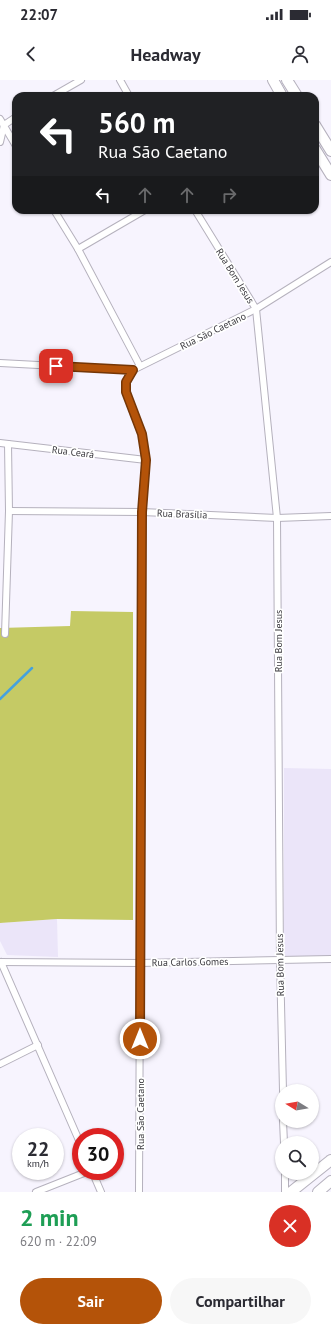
<!DOCTYPE html>
<html lang="pt">
<meta charset="utf-8">
<style>
body{margin:0;font-family:"PT Sans",sans-serif;background:#f7f7f7;color:#2b2b33;height:100vh;display:flex;flex-direction:column;font-size:15px;white-space:nowrap}
*{box-sizing:border-box;margin:0}
p{font-size:13px;color:#7c7c81}
.icon{flex:none;width:22px;height:22px;fill:none;stroke:currentColor;stroke-width:2;stroke-linecap:round;stroke-linejoin:round}
.map{position:relative;height:1112px;overflow:hidden}
.details{display:flex;flex-direction:column;background:#fff;flex:1}
.details>*{flex:none}
.guide{position:absolute;left:12px;top:12px;width:307px;height:122px;border-radius:12px;box-shadow:0 1px 3px #0004;background:#202124;color:#fff;overflow:hidden}
.needle{width:26px;rotate:281deg}
.tools{position:absolute;left:275px;top:1004px;display:grid;gap:8px}
.tools a{display:grid;place-items:center;width:44px;height:44px;border-radius:50%;background:#fff;box-shadow:0 1px 3px #0004;font-size:20px}
.speed{position:absolute;left:12px;top:1048px;display:flex;gap:8px;font-size:20px;font-weight:700;text-align:center}
.speed>*{display:grid;place-content:center;width:52px;height:52px;border-radius:50%;background:#fff;box-shadow:0 1px 3px #0004;line-height:1}
.speed small{font-size:10px;font-weight:400}
.speed .limit{border:6px solid #d22;background:#fff;color:#111}
.pin{position:absolute;display:grid;place-items:center;width:34px;height:34px;color:#fff;margin:-17px;border-radius:8px;box-shadow:0 2px 6px #0006}
.me{position:absolute;width:44px;margin:-22px;rotate:0deg;stroke-linejoin:round;filter:drop-shadow(0 0 3px #0008)}
.turn{display:flex;align-items:center;gap:14px;height:84px;padding:0 20px;font-size:18px}
.turn .icon{width:52px;height:52px;stroke-width:2.5}
.turn b{display:block;font-size:28px;line-height:34px}
.lanes{display:flex;align-items:center;height:38px;padding:0 20px;background:#0003;justify-content:center;gap:20px;direction:ltr}
.lanes .off{opacity:.35}
.round{display:grid;place-items:center;flex:none;width:42px;height:42px;border-radius:21px;background:#f7f7f7}
.overview{display:flex;align-items:center;justify-content:space-between;height:68px;padding:0 20px}
h1{font-size:24px;font-weight:700;line-height:30px;color:#1e9e55}
.cta{display:flex;gap:8px;margin-top:auto;padding:8px 20px}
.cta a{flex:1;height:46px;border-radius:24px;background:#b45309;color:#fff;font-size:16px;font-weight:700;line-height:46px;text-align:center}
.cta a+a{background:#f7f7f7;color:#2b2b33}
.status{display:flex;justify-content:space-between;align-items:center;height:28px;padding:0 20px;background:#fff;direction:ltr}
.status svg{height:11px;fill:currentColor}
header{display:flex;justify-content:space-between;align-items:center;height:52px;padding:0 20px;background:#fff;font-size:18px;font-weight:700}
.map>svg:first-child{display:block}
.built{fill:#ebe5f9}
.green{fill:#c5ca65}
.lines{fill:none;stroke-linecap:round;stroke-linejoin:round}
.stream{stroke:#44a1de;stroke-width:2.5}
.street-casing{stroke:#b5b1bd;stroke-width:8}
.primary-casing{stroke:#b5b1bd;stroke-width:12}
.street{stroke:#fff;stroke-width:6}
.primary{stroke:#fff;stroke-width:10}
.route-casing{stroke:#753606;stroke-width:10}
.route{stroke:#b45309;stroke-width:7}
.labels{text-anchor:middle;dominant-baseline:central;stroke-width:3.5;stroke-linejoin:round;paint-order:stroke}
.street-label{font-size:10px;fill:#3b3a3f;stroke:#fff}
</style>
<div class="status"><b>22:07</b><svg viewBox="0 0 49 12"><path d="M0 12V9h3v3zM5 12V6h3v6zM10 12V3h3v9zM15 12V0h3v12zM26 1h20v11H26zM47 4h2v5h-2z"/></svg></div>
<header><svg class="icon" aria-label="back" viewBox="0 0 24 24"><path d="M15 5l-7 7 7 7"/></svg>Headway<svg class="icon" aria-label="person" viewBox="0 0 24 24"><circle cx="12" cy="8" r="4"/><path d="M4 21q1-7 8-7t8 7"/></svg></header>
<div class="map">
<svg width="331" height="1112" viewBox="0 0 331 1112">
<rect width="100%" height="100%" fill="#f7f4fe"/>
<g class="built">
<path d="M284,688L331,689V876H284Z"/>
<path d="M57,839L58,877L7,875L0,861V843Z"/>
</g>
<path class="green" d="M71,531L133,532V840L57,839L0,843V548L70,546Z"/>
<g class="lines">
<path class="stream" d="M0,619L32,588"/>
<defs>
<g id="street">
<path d="M120,0L129,16"/>
<path d="M53,16L81,0"/>
<path d="M0,39L16,66"/>
<path d="M0,62L4,45L16,37"/>
<path d="M54,130L78,169L140,286"/>
<path d="M195,130L256,229L277,438L280,880L283,1011"/>
<path d="M78,169L145,130"/>
<path d="M0,283L133,290"/>
<path d="M0,363L146,380"/>
<path d="M9,431L142,432L277,438L331,436"/>
<path d="M5,554L9,431L8,364"/>
<path d="M0,882L140,883L331,879"/>
<path d="M1,882L81,1065"/>
<path d="M0,984L38,965"/>
<path d="M283,1041L284,1063"/>
<path d="M92,1091L101,1112"/>
<path d="M285,1093V1112"/>
<path d="M36,1112L89,1091"/>
<path d="M139,1112L142,432L146,380L142,355L126,312L127,302L133,290L256,229L331,182"/>
</g>
<g id="primary">
<path d="M273,0L282,16"/>
<path d="M287,0L297,16"/>
<path d="M315,45L331,71"/>
<path d="M315,69L331,95"/>
<path d="M291,1112L331,1080"/>
<path d="M318,1112L331,1101"/>
</g>
</defs>
<use href="#street" class="street-casing"/>
<use href="#primary" class="primary-casing"/>
<use href="#street" class="street"/>
<use href="#primary" class="primary"/>
</g>
<g class="lines">
<defs>
<path id="route" d="M56,286L133,290L126,302V312L142,354L146,380L142,432L140,959"/>
</defs>
<use href="#route" class="route-casing"/>
<use href="#route" class="route"/>
</g>
<g class="labels">
<g class="street-label">
<text transform="translate(235 196) rotate(58)">Rua Bom Jesus</text>
<text transform="translate(213 251) rotate(-26)">Rua São Caetano</text>
<text transform="translate(73 372) rotate(7)">Rua Ceará</text>
<text transform="translate(182 434) rotate(2)">Rua Brasília</text>
<text transform="translate(278 561) rotate(-90)">Rua Bom Jesus</text>
<text transform="translate(190 882) rotate(-1)">Rua Carlos Gomes</text>
<text transform="translate(280 885) rotate(-91)">Rua Bom Jesus</text>
<text transform="translate(140 1034) rotate(-90)">Rua São Caetano</text>
</g>
</g>
</svg>
<div class="tools">
<a><svg class="needle" viewBox="-14 -14 28 28"><path d="M0-13l5 13h-10z" fill="#e53935"/><path d="M0 13l5-13h-10z" fill="#7c7c81"/></svg></a>
<a><svg class="icon" aria-label="search" viewBox="0 0 24 24"><circle cx="10" cy="10" r="6"/><path d="M15 15l6 6"/></svg></a>
</div>
<div class="speed"><div>22<small>km/h</small></div><div class="limit">30</div></div>
<div class="pin" style="left:56px;top:286px;background:#d93025"><svg class="icon" aria-label="arrive" viewBox="0 0 24 24"><path d="M6 21V4h12l-3 4 3 4H6"/></svg></div>
<svg class="me" style="left:140px;top:959px" viewBox="-20 -20 40 40"><circle r="17" fill="#b45309" stroke="#fff" stroke-width="3"/><path d="M0-11L8 9 0 5-8 9z" fill="#fff"/></svg>
<div class="guide">
<div class="turn"><svg class="icon" aria-label="left" viewBox="0 0 24 24"><path d="M17 20v-9H6M10 6l-5 5 5 5"/></svg><div><b>560 m</b>Rua São Caetano</div></div>
<div class="lanes"><svg class="icon" aria-label="left" viewBox="0 0 24 24"><path d="M17 20v-9H6M10 6l-5 5 5 5"/></svg><svg class="icon off" aria-label="ahead" viewBox="0 0 24 24"><path d="M12 20V5M6 11l6-6 6 6"/></svg><svg class="icon off" aria-label="ahead" viewBox="0 0 24 24"><path d="M12 20V5M6 11l6-6 6 6"/></svg><svg class="icon off" aria-label="right" viewBox="0 0 24 24"><path d="M7 20v-9h11M14 6l5 5-5 5"/></svg></div>
</div>
</div>
<section class="details">
<div class="overview"><div><h1>2 min</h1><p>620 m · 22:09</p></div><a class="round" style="background:#d93025;color:#fff"><svg class="icon" aria-label="close" viewBox="0 0 24 24"><path d="M6 6l12 12M18 6L6 18"/></svg></a></div>
<div class="cta"><a>Sair</a><a>Compartilhar</a></div>
</section>
